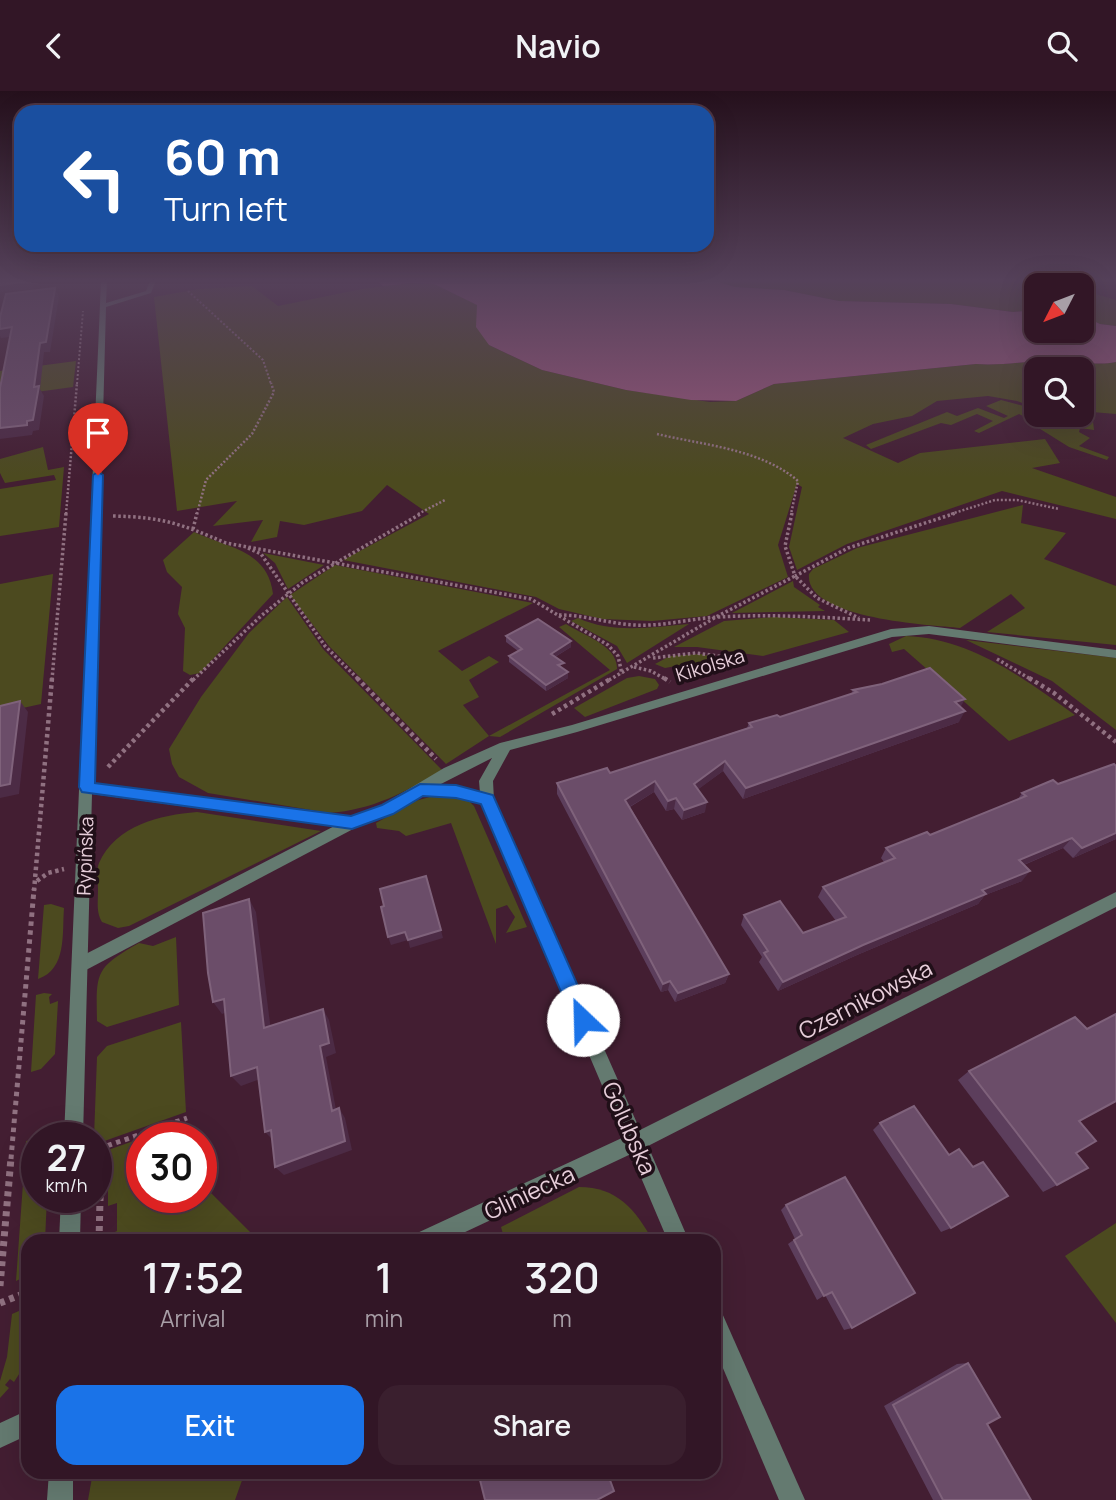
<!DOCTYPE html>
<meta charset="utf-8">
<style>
body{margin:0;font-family:Manrope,sans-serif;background:#3a1f2e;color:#f1f3f6;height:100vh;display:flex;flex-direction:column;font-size:26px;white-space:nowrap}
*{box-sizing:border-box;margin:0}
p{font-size:23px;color:#a89fa7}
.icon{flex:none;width:38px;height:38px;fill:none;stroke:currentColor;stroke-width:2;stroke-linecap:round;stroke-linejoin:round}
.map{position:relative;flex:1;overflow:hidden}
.side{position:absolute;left:21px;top:1143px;width:700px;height:245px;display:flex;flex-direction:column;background:#321626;border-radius:21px;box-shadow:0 7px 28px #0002,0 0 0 2px #4d3543}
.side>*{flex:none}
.banner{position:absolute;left:14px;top:14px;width:700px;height:147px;border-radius:21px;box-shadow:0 7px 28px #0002,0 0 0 2px #4d3543;background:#1a4fa0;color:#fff;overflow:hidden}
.needle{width:46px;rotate:228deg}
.fabs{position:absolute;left:1024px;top:182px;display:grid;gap:14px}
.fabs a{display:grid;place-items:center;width:70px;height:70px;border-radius:14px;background:#321626;box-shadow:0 7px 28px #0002,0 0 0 2px #4d3543;font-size:35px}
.speed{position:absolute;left:21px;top:1031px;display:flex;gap:14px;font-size:35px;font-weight:700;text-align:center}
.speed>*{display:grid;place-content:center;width:91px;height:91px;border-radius:50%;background:#321626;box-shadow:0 7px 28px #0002,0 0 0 2px #4d3543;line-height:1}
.speed small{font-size:18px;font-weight:400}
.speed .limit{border:10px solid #d22;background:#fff;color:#111}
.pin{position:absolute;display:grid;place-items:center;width:60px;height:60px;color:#fff;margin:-72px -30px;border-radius:50% 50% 50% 0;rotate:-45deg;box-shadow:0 0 7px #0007}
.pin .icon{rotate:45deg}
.me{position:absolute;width:77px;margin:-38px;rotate:336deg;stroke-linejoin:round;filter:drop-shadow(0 0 5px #0008)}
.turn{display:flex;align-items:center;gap:24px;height:147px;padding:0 35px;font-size:32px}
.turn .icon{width:91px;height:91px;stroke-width:2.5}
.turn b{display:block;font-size:49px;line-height:60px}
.eta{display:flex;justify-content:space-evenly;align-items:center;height:119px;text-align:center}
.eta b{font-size:42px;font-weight:600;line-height:49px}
.primary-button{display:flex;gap:14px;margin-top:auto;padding:14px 35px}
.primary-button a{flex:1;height:80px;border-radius:21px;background:#1a73e8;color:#fff;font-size:28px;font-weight:600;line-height:80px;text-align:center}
.primary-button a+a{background:#3a1f2e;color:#f1f3f6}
header{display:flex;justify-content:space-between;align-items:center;height:91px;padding:0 35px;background:#321626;font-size:32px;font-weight:600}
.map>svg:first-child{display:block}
.green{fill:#4c4a1f}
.water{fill:#99587b}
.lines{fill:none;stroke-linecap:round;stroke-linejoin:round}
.path-far5{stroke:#907181;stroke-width:2;stroke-dasharray:2 2;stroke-linecap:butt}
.path-far4{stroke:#907181;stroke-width:2.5;stroke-dasharray:2 2;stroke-linecap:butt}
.path-far3{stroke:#907181;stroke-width:3.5;stroke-dasharray:2.5 2.5;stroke-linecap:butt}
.path-far2{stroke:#907181;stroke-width:4.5;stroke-dasharray:3.5 3.5;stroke-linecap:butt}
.path-far1{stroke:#907181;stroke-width:5;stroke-dasharray:4.5 4.5;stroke-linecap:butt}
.path{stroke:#907181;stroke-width:7;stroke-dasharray:5 5;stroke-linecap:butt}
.lane{fill:#647a70;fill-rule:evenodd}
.street{fill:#647a70;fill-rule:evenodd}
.wall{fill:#5c3e5c}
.shaded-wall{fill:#4c2b45}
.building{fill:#6b4d69;stroke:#7f627b;stroke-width:2}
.route{fill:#1a73e8;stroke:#114b97;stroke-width:2}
.labels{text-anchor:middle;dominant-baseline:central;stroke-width:7;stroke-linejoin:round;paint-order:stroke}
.street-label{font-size:19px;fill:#e7ceda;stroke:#200f18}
.near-street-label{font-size:23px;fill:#e7ceda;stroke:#200f18}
</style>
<header><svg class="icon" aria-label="back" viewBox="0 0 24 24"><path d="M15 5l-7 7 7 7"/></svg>Navio<svg class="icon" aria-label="search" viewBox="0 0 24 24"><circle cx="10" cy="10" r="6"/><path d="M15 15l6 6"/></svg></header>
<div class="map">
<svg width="1116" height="1409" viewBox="0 0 1116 1409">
<rect width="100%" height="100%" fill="#431e32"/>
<g class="green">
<path d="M715,190H1050L1064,194H1036V219L1013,221L951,213L839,210L784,199L735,196Z"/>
<path d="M411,192L434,193L478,214L489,254L542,279L626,299L710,311L736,310L774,293L976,273C1004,275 1032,269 1060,269C1080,270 1096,275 1116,271V323L1092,321L1094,339L1080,337L1079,341L1090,347L1079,355L1109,366L1107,369L1069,356L1037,336L1039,324H1058L1063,327L1082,324V278H1036V317L1017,310L988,305L937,310L912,325L873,333L843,347L898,372L920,362L1045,348L1060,372L1032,377L1116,406V428L1002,400L847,453L797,479L789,456L802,396L797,393L778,454L788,486L707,525L652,530L602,528L559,518L536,506L343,469L429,423L387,394L362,420L304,434L280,430L277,446L251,451L263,429L213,435L237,410L177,420L154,206L199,198L252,195L278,215L362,198Z"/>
<path d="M1082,199L1116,209V235L1100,233L1082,224Z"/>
<path d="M76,270L73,296L0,306V280Z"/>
<path d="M1001,309L1024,315L1032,323L1027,327L1019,323L979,342L974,340L993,330L977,323L951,334L941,332L871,358L866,354L947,321L957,325L978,317L1004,327L1008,325L986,315Z"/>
<path d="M43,356L48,379L64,376L59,436L0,445V398L56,389L54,384L5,392L0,382V368Z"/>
<path d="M1023,414L1021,432L1066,442L1044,468L1116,495V554L987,541L1025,517L1011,503L960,537C930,534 804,528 809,483L813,478L857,457Z"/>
<path d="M194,441C228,457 268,459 273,503L200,582L190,584L183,580L185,537L178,523L182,496L167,481L163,469Z"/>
<path d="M263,462L324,474L288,498L275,472Z"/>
<path d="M335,474L533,512L438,560L462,580L489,565L499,571L469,589L479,606L463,614L489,645L610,579L559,536L566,533C582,544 618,554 617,578L500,646L489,645L446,673L329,555L290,504Z"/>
<path d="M53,483L41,613L0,622V493Z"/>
<path d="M793,490L794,496L820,514L818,516L825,520L732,522Z"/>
<path d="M287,506L323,558L442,679C406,701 372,719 329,722L208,702L179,686L172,673L169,658L201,606L249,542Z"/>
<path d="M774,526L834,529L849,541L763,565L697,556H674L724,530Z"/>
<path d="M578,527C612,543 653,536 689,533L627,572L617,555L571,530Z"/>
<path d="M906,545C970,547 1025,588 1075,624L1009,650L904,558L892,561L889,553Z"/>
<path d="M966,549L1116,567V639L1052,590Z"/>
<path d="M700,563L710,565L700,575L687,573L665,577L655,573L670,565Z"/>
<path d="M639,585L655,588L659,594L657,598L585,626L574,617L627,587Z"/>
<path d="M441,703L467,708L474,715L527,836L506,842L515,826L507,814L496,818V853L451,732L406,745L399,740L377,737L376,732L415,710Z"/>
<path d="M197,721L321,740L129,835L118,837L102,831C96,821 98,811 98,799C98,791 96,779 99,772C116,734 160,724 197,721Z"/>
<path d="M51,813L64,817C62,843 67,878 38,888L44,814Z"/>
<path d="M176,846L179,914L107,936L97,930C96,881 95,877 139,852L153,855Z"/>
<path d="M44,902L52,903L49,906L50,913L58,910L55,963L41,978L31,981L36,904Z"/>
<path d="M181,931L186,1021L96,1053V1046H94L97,966L107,955Z"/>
<path d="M142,1047V1106H201V1092L259,1150H108V1144L117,1140V1112L108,1115V1059Z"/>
<path d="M36,1048L37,1106H47L45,1150H28V1184L16,1190L26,1050Z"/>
<path d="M579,1096C617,1096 635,1118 653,1150H505L501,1136Z"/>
<path d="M1116,1132V1232L1065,1165Z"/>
<path d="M28,1216V1269L14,1291L10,1288L5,1294L9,1297L0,1307V1290L7,1266L12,1223Z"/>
<path d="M93,1381H245L235,1409H88Z"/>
</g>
<path class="water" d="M377,190H715L735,196L784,199L839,210L951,213L1013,221L1036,219V240H1082V224L1100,233L1116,235V271C1096,275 1080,270 1060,269C1032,269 1004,275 976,273L774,293L736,310L691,309L626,299L542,279L489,254L476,236L477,214L434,193L411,192L383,195Z"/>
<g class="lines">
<g class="path-far5">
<path d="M188,200L263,269L271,293"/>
<path d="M77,293L83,220"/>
</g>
<g class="path-far4">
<path d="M657,343C703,354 761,358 798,390L791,423"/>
<path d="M66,423L77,292"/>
<path d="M197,423L206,389L252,343L274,301L271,292"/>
<path d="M418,423L445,409"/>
<path d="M951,423L995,409H1017L1059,418"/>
</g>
<g class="path-far3">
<path d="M792,422L785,455L795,485L848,457L956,422"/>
<path d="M113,425C163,426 181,433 226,452L531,508L608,554L618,565L622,583"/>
<path d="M193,438L197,422"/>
<path d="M248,457L261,463L325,555L359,589"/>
<path d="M559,524C591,524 616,536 650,534C673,533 696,527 719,526C770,523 819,526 870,529"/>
<path d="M653,567L696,562L740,568"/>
<path d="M997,568L1032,589"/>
<path d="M634,576L651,580L667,589"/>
<path d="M52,589L66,422"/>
<path d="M193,589L261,525L303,491L422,422"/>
<path d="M609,589L716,526L795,485L817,507L859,527"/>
</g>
<g class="path-far2">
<path d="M357,587L436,668"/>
<path d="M664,587L670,591"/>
<path d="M1029,587L1054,602L1116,651"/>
<path d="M552,623L612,587"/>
<path d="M108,676L194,587"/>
<path d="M37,790L48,782L64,778"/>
<path d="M34,800L52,587"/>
</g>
<g class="path-far1">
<path d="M11,1068L34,798"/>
<path d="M101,1068V1057L187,1027"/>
</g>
<g class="path">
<path d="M99,1150L101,1067"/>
<path d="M0,1195L11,1067"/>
<path d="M0,1212L28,1201"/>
</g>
<path class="lane" d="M352,726L357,728L359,732L357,736L86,879L80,882L74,879L72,874L74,869Z"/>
<g class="street">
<path d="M101,190H107L106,212L146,200L150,190H156L151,202L106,216L93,692L351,726L382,714L444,677L500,652L572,634L891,538L929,535L1116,559V567L929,543L892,546L577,641L510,659L493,690L494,709L640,1039L1116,801V816L648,1055L689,1150H668L631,1063L446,1150H412L415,1143L624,1046L482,713L456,706L422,704L392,722L352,738L92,703L83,1046H64ZM492,667L479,690L480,702L456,696L437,695Z"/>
<path d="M61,1106H81L80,1150H59Z"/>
<path d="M714,1219L722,1222L805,1409H779L714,1256Z"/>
<path d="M28,1319V1344L0,1357V1332Z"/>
<path d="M49,1381H73V1409H47Z"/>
</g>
</g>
<g class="wall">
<path d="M506,545L571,556L555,566L563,578L568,581V587L546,600L509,571V565L518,560L506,551Z"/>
<path d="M853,599L960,616L959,631L743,708L723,680L698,698L705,721L682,729L674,718L666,720L654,701L630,716L729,883L725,892L675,911L668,899L661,901L557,703V692L610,682L747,637L749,632L780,626L851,603Z"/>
<path d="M1022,702L1116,748L1073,767L1063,757L1024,774L1022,790L985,804L978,813L857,864L778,900L759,871L762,866L741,834L744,824L803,842L836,830L818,806L823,796L884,771L881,767L886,757L930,744L1018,708Z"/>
<path d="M1087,938L1076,1062L1057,1094L1043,1101L958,989L969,980Z"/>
<path d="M880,1032L951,1137L941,1141L873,1039Z"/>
<path d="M786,1114L852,1237L844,1239L825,1204L817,1209L788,1153L795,1148L781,1119Z"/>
<path d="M968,1272L987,1333L1031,1409H933L884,1315L957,1273Z"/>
</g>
<g class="shaded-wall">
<path d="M30,190H35L33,198L0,201V194Z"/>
<path d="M55,197L59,206L50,261H44L40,298L44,305L39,339L33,340L32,344L0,348V337L34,296L40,252Z"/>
<path d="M12,236L17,245L1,247L0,245V238Z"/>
<path d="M571,550V556L551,568V563Z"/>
<path d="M568,581V587L546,600V594Z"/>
<path d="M965,608L959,619L955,611Z"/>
<path d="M20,610L28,621L19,703L0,707V695Z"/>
<path d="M965,620L959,631L743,708L746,697Z"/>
<path d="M725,670L723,680L692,703L694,693Z"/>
<path d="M655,690L654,701L624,719L625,709Z"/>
<path d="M676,707L674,718L666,720L668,710Z"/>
<path d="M707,711L705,721L682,729L684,719Z"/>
<path d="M1116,742V748L1073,767L1082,757Z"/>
<path d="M1072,747L1063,757L1011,779L1019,769Z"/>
<path d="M1030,780L1022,790L985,804L978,813L857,864L778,900L783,891L982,799Z"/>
<path d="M249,808L256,821L272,948L264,937Z"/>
<path d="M441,839L443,847L410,857L408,849Z"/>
<path d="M405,841L408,849L391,854L388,846Z"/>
<path d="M729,883L725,892L675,911L678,902Z"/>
<path d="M670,890L668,899L661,901L663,893Z"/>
<path d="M224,908L233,919L222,923L213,911Z"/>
<path d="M323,918L329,929L336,962L326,966L338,1029L332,1020L320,955Z"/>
<path d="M257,976L266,986L241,995L231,985Z"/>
<path d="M339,1017L345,1027L352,1059L284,1084L275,1076Z"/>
<path d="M271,1039L274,1050L265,1041Z"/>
</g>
<g class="building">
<path d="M0,190H30L0,194Z"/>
<path d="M55,197L46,251L40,252L34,296L39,295L33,329L27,330V334L0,337V297L12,236L0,238V226L6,203Z"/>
<path d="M538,528L571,550L551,563L564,572L558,574L568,581L546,594L509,565L522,558L506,545Z"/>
<path d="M930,577L965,608L955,611L965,620L746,697L725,670L694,693L707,711L684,719L676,707L668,710L655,690L625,709L729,883L678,902L670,890L663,893L557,692L607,677L610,682L752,636L749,632L777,624L780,626L857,601L853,599L882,593Z"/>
<path d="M20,610L10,693L0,695V615Z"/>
<path d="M1114,673L1116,675V742L1082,757L1072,747L1019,769L1030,780L982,799L986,803L863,854L783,891L764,862L768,860L744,824L780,810L803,842L846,826L823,796L895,767L886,757L927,741L930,744L1026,705L1022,702L1053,689L1058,693Z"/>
<path d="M426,785L441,839L408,849L405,841L388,846L381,816L384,815L380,798Z"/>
<path d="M249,808L264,937L323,918L329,952L320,955L332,1020L339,1017L345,1050L275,1076L271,1039L265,1041L257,976L231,985L224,908L213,911L208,882L203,822Z"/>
<path d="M1116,923V1010L1079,1030L1096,1050L1076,1062L1088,1077L1057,1094L969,980L1075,926L1087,938Z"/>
<path d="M914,1015L949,1064L959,1058L973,1076L983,1071L1008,1105L951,1137L880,1032Z"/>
<path d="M845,1086L915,1202L852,1237L832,1201L824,1205L808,1176L794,1149L802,1144L786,1114Z"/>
<path d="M968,1272L1000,1326L987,1333L1031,1409H943L893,1314Z"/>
<path d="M478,1381H607L614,1400L597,1409H485Z"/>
</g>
<linearGradient id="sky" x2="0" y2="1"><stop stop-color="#25101c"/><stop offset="0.49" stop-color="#55415a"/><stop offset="1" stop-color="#55415a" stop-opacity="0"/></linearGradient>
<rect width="1116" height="387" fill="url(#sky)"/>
<path class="route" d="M98,381L103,384L95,692L351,725L382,714L420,693L456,694L493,704L593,929L590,936L583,938L576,936L481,713L456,707L423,705L393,723L352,738L82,701L79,696L93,384Z"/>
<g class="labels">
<g class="street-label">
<text transform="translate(710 574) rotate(-17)">Kikolska</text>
<text transform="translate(85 765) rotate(-88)">Rypińska</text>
</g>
<g class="near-street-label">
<text transform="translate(865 908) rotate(-27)">Czernikowska</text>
<text transform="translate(630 1037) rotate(66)">Golubska</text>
<text transform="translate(529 1101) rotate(-25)">Gliniecka</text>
</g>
</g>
</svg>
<div class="fabs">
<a><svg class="needle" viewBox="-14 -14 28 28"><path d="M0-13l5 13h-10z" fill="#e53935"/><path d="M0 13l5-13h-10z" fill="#a89fa7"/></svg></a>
<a><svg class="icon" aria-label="search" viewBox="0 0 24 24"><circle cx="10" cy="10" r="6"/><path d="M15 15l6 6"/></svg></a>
</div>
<div class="speed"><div>27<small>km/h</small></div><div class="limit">30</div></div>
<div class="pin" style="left:98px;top:384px;background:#d93025"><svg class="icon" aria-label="arrive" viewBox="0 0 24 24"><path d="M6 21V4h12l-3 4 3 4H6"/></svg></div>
<svg class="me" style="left:583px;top:929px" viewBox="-20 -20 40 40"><circle r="19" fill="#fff"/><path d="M0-13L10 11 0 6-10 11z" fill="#1a73e8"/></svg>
<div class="banner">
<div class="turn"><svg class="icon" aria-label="left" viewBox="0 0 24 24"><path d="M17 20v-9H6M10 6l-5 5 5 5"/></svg><div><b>60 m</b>Turn left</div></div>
</div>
<section class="side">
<div class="eta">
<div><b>17:52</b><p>Arrival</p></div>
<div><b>1</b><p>min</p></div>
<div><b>320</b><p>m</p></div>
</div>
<div class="primary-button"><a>Exit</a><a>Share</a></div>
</section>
</div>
